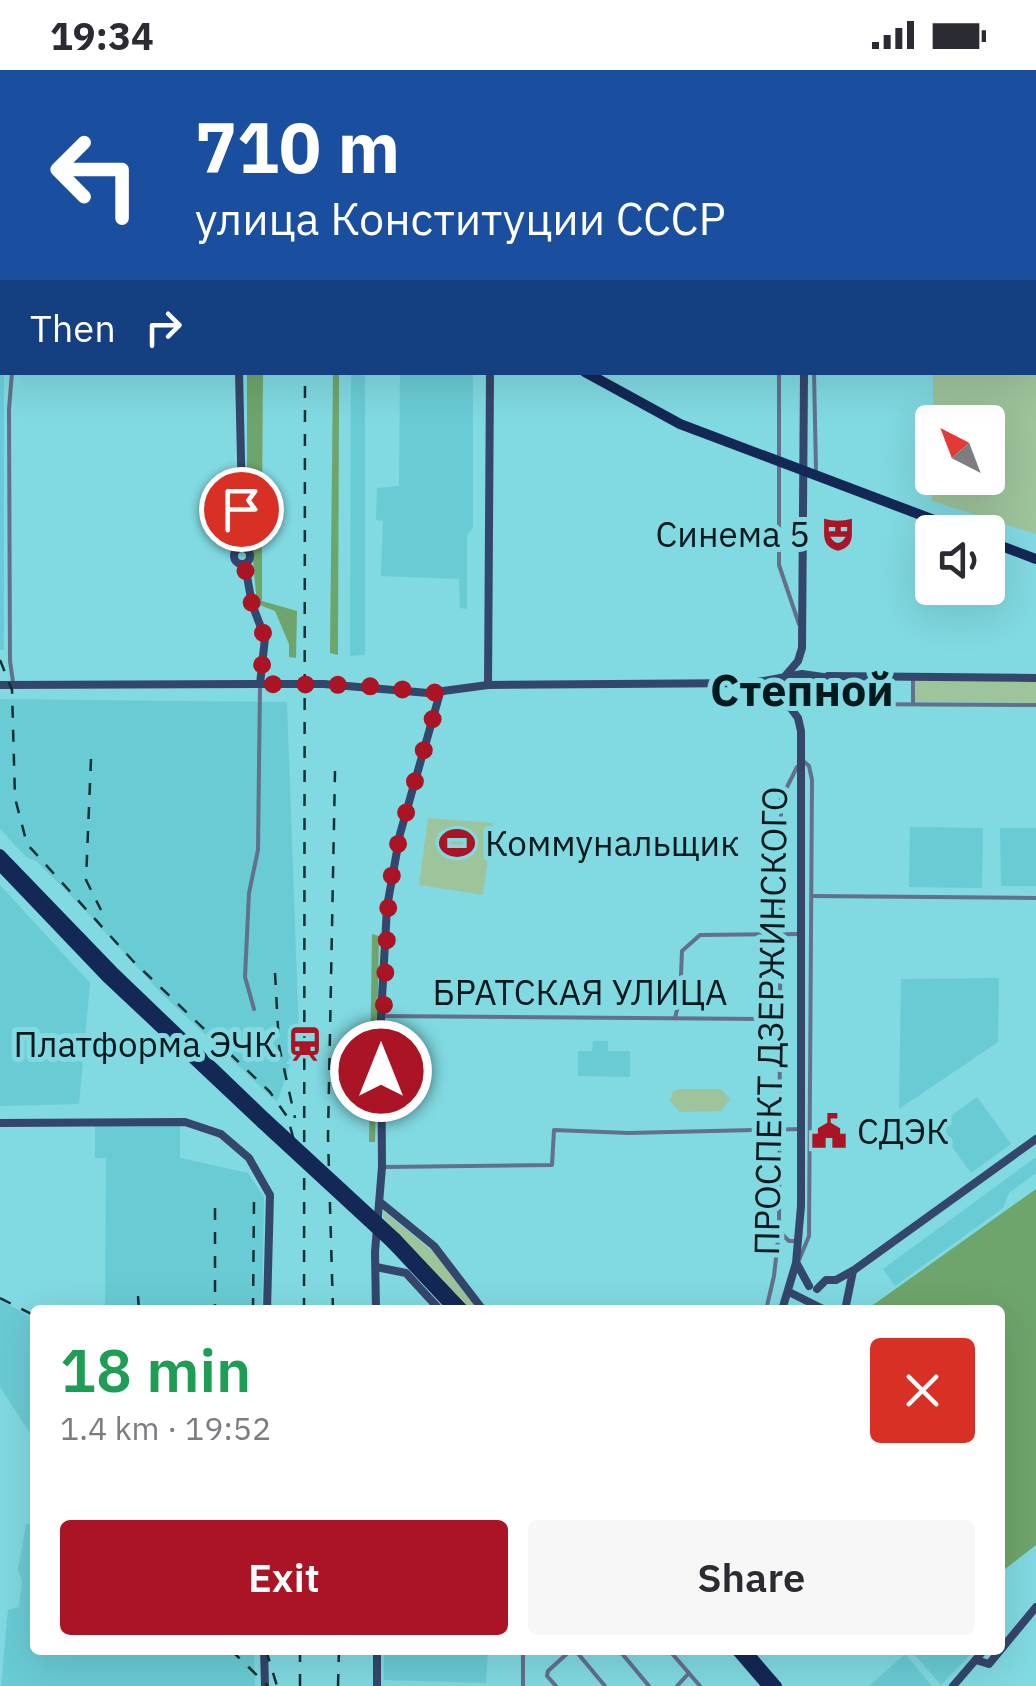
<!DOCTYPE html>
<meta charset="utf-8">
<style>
body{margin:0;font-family:"IBM Plex Sans",sans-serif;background:#f7f7f7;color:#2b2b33;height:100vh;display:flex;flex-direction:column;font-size:38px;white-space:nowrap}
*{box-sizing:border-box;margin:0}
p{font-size:32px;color:#7c7c81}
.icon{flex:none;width:55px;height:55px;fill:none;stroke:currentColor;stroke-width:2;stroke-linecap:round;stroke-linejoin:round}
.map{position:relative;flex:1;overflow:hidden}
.drawer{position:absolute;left:30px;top:1235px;width:975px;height:350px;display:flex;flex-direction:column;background:#fff;border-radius:10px;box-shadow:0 10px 40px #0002}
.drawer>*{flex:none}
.top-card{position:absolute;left:0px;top:0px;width:1038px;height:305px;box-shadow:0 10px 40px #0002;background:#1a4fa0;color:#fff;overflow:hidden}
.needle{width:65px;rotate:318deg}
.controls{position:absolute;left:915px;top:335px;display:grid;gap:20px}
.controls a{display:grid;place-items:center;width:90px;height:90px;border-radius:10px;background:#fff;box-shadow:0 10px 40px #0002;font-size:50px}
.pin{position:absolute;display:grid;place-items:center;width:85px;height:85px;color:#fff;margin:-42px;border:5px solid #fff;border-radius:50%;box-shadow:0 2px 10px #0007}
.me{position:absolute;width:110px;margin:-55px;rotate:0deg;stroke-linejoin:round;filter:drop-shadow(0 0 8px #0008)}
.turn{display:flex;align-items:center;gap:35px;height:210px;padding:0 30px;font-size:45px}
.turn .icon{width:130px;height:130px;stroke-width:2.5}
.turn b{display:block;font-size:70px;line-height:85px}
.then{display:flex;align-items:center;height:95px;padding:0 30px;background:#0003;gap:20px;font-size:38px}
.round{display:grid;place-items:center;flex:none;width:105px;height:105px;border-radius:10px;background:#f7f7f7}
.headline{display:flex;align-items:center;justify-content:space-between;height:170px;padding:0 30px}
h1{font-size:60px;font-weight:600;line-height:75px;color:#1e9e55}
.primary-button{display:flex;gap:20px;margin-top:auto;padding:20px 30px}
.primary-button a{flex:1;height:115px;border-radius:10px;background:#aa1424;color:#fff;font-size:40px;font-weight:600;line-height:115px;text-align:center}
.primary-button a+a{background:#f7f7f7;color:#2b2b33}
.status{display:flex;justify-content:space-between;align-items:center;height:70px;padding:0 50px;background:#fff;direction:ltr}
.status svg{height:28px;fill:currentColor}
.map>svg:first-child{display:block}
.built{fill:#69cbd4}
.green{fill:#9ec49c}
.forest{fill:#6ea56c}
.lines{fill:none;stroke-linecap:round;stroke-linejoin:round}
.street{stroke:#62708b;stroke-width:4}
.secondary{stroke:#34466c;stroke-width:8}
.primary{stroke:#142856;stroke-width:10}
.rail{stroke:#0f2f33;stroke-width:2.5;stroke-dasharray:12 12;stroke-linecap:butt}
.secondary-bridge{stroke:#34466c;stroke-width:8}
.primary-bridge{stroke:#142856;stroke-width:10}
.route{stroke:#aa1424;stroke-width:18;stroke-dasharray:0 32.4}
.labels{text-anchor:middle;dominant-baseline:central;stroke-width:10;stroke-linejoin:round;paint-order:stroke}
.poi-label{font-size:35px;fill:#00191c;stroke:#81d9e1;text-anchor:end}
.street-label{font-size:35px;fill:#00191c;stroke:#81d9e1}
.district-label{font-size:45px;font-weight:bold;fill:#00191c;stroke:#81d9e1}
</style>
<div class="status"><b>19:34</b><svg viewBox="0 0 49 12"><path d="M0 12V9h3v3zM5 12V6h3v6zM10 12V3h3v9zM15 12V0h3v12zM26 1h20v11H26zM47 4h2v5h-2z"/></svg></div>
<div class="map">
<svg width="1036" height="1616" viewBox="0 0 1036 1616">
<rect width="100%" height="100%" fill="#81d9e1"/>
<g class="built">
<path d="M0,53L4,303V580H0Z"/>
<path d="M351,303H365V585L350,586Z"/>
<path d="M400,303H473V458L467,465V539L460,538L459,509L381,506L383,451L376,450L377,418L399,416Z"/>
<path d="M0,629L287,632L299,968L277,1032L161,923L81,836L36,791L26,787L0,759Z"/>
<path d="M910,757L983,758L982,818L909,817Z"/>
<path d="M1036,758V816H1001L1000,758Z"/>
<path d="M0,815L90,913L79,1034L0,1036Z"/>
<path d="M999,908L998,972L899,1039L901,909Z"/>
<path d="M593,971H608V981H630V1007L578,1006V981H592Z"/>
<path d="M977,1027L1011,1074L971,1103L937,1056Z"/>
<path d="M95,1056H180V1088L248,1103L264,1127L262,1240H105L106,1088H95Z"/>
<path d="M1036,1087V1103L1009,1123L1003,1138L895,1216L883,1199Z"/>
<path d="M0,1230L35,1249V1363H30L0,1317Z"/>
<path d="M26,1454H35V1580H254L255,1616H1L8,1540L19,1537L22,1510L18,1500Z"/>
<path d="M384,1580H488L486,1613L384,1610Z"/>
<path d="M916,1580H975L941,1615L913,1583Z"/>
<path d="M905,1584L932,1616H869L886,1601Z"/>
</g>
<g class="green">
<path d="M1036,293V464L932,431V358V408H988V352H933V303L1035,302Z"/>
<path d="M914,610H1036V633L914,632Z"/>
<path d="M428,748L493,753L483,825L419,815Z"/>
<path d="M680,1019H721L730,1029L721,1041L680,1042L670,1031L673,1021Z"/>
<path d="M384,1142L440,1187L479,1240H470L383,1147Z"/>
</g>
<g class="forest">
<path d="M339,302V330L338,585L330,583L333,303Z"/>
<path d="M247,303H263L262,431L247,433Z"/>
<path d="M262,437V531L297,541L296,588L289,587V574L275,541L257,534L248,438Z"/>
<path d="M372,864L379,866L375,1072H369Z"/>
<path d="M1036,1119V1475L1000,1503V1240H866Z"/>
</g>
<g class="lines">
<g class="street">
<path d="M320,0V2"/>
<path d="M379,0V2"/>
<path d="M815,2V0"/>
<path d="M0,209H2"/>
<path d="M12,302L9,339L10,591L13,612"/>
<path d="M779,302V495L799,554"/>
<path d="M814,302L816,401"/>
<path d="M833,627L842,634L1036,635"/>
<path d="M913,632V607"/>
<path d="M813,826L1036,828"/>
<path d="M254,939L245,907L249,823L258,780L260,614"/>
<path d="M381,946L777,949"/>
<path d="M675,948L680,928L682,881L700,865L801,864"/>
<path d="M385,1097L552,1095L554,1060L628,1063L802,1059"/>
<path d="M779,1161L789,1171H794"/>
<path d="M799,1190L809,1166L812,710L809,696L802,690"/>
<path d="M766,1240L774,1206L779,1161L781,729L797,697"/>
<path d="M575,1580L605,1616"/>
<path d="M619,1580L649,1616"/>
<path d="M669,1580L700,1616"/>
<path d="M523,1616V1580"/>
<path d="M556,1616L547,1606L548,1601L571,1580"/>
<path d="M677,1616L689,1603"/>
</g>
<g class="secondary">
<path d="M803,0V2"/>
<path d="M491,2V0"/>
<path d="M0,28H2"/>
<path d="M1035,281H1036"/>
<path d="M239,302L243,476"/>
<circle cx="242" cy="486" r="8"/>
<path d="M245,495L252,534L265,568L260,614"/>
<path d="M786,605L798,591L802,578L804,302"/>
<path d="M828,606L1036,608"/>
<path d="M324,614L428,623L488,615L752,613L802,604L830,608L837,618C829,638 798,638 779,630C769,625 763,617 752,613"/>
<path d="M0,615L272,614"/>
<path d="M488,615L490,302"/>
<path d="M0,1053L185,1052L221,1064L249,1088L270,1125L267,1240"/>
<path d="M380,1132L434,1176L483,1240"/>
<path d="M797,1194L809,1216"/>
<path d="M376,1197L406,1203L440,1240"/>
<path d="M817,1219L826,1210H836L854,1200L1036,1069"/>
<path d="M789,1222L825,1240"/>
<path d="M376,1240L375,1182L382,1097L381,946L387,837L400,764L440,623"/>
<path d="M782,1240L796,1193L801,1136V661L798,648L787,633"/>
<path d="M845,1240L853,1201"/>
<path d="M1003,1577L1036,1537"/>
<path d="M264,1580L265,1616"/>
<path d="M976,1590L989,1594L1003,1577L1001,1574"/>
<path d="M377,1616V1580"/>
<path d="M953,1616L984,1580"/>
</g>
<g class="primary">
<path d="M216,0L217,2"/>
<path d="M585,302L680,354L966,462"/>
<path d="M988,471L1036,489"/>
<path d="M0,784L113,901L266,1048"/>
<path d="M0,796L106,907L261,1053"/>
<path d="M396,1168L464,1240"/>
<path d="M391,1173L454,1240"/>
<path d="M736,1580L767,1616"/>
<path d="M746,1580L777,1616"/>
</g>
<g class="rail">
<path d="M17,0L18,2"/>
<path d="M308,0V2"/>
<path d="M281,2V0"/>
<path d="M0,590L12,620L15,728L27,774L133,891L270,1022L288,1048L295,1075"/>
<path d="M91,689L86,810L101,840"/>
<path d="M275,903L279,976L295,1048"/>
<path d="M215,1138V1240"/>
<path d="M138,1226L139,1240"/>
<path d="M0,1228L35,1246"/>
<path d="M253,1240L254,1129"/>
<path d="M304,1240L305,302"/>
<path d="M333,1240L328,1067L335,701"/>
<path d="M231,1580L268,1616"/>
<path d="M266,1580L277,1616"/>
<path d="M300,1616V1580"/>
<path d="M338,1616L339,1580"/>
</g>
<path class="secondary-bridge" d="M272,614H324"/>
<g class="primary-bridge">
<path d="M266,1048L396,1168"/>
<path d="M261,1053L391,1173"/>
</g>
</g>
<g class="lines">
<path class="route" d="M241,439L243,476L249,483L245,494L246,508L252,534L265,568L260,614L356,615L440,623L400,764L389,820L381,1001"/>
</g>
<defs>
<symbol id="theatre-bare" viewBox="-9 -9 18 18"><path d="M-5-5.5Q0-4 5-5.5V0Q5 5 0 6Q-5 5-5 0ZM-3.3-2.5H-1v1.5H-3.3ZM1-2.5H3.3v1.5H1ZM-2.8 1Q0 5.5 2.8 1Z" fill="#aa1424" stroke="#81d9e1" stroke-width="2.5" paint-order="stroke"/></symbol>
<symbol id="stadium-bare" viewBox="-9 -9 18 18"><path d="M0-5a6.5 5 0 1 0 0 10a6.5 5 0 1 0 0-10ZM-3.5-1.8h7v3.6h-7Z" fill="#aa1424" stroke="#81d9e1" stroke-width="2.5" paint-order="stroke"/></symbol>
<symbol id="station-bare" viewBox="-9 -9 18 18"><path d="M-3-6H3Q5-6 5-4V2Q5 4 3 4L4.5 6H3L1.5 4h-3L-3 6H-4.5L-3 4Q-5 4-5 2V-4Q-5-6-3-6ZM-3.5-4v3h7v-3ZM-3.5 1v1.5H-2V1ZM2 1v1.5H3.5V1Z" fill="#aa1424" stroke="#81d9e1" stroke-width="2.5" paint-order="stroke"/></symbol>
<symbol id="civic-bare" viewBox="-9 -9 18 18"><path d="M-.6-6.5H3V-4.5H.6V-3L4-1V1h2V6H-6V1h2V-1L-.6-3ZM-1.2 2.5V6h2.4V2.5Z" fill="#aa1424" stroke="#81d9e1" stroke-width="2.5" paint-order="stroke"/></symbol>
</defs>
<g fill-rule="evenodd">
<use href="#theatre-bare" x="813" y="439" width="50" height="50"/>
<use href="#stadium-bare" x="432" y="748" width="50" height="50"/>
<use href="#station-bare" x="280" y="949" width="50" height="50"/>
<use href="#civic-bare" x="804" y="1036" width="50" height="50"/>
</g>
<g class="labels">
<g class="poi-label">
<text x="810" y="464">Синема 5</text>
<text x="485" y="773" text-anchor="start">Коммунальщик</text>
<text x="277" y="974">Платформа ЭЧК</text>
<text x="857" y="1061" text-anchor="start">СДЭК</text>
</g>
<g class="street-label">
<text x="580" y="922">БРАТСКАЯ УЛИЦА</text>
<text transform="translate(770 951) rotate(-89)">ПРОСПЕКТ ДЗЕРЖИНСКОГО</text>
</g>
<g class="district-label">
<text x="802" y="619">Степной</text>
</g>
</g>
</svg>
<div class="controls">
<a><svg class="needle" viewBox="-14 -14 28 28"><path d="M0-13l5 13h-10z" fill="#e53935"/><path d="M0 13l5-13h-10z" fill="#7c7c81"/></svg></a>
<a><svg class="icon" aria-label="sound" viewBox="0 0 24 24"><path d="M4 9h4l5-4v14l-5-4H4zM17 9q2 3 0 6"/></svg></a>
</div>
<div class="pin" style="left:241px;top:439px;background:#d93025"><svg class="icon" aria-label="arrive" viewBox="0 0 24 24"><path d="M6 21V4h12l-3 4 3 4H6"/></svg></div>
<svg class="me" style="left:381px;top:1001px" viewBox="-20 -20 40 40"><circle r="17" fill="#aa1424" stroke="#fff" stroke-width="3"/><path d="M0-11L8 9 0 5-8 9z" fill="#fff"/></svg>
<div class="top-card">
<div class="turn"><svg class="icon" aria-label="left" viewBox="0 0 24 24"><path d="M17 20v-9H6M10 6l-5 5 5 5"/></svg><div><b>710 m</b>улица Конституции СССР</div></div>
<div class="then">Then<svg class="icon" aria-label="right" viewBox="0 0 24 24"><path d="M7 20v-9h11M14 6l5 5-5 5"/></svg></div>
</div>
<section class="drawer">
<div class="headline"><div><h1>18 min</h1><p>1.4 km · 19:52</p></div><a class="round" style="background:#d93025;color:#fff"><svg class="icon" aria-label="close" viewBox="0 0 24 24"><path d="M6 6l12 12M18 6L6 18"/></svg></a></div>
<div class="primary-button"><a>Exit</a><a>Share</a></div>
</section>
</div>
